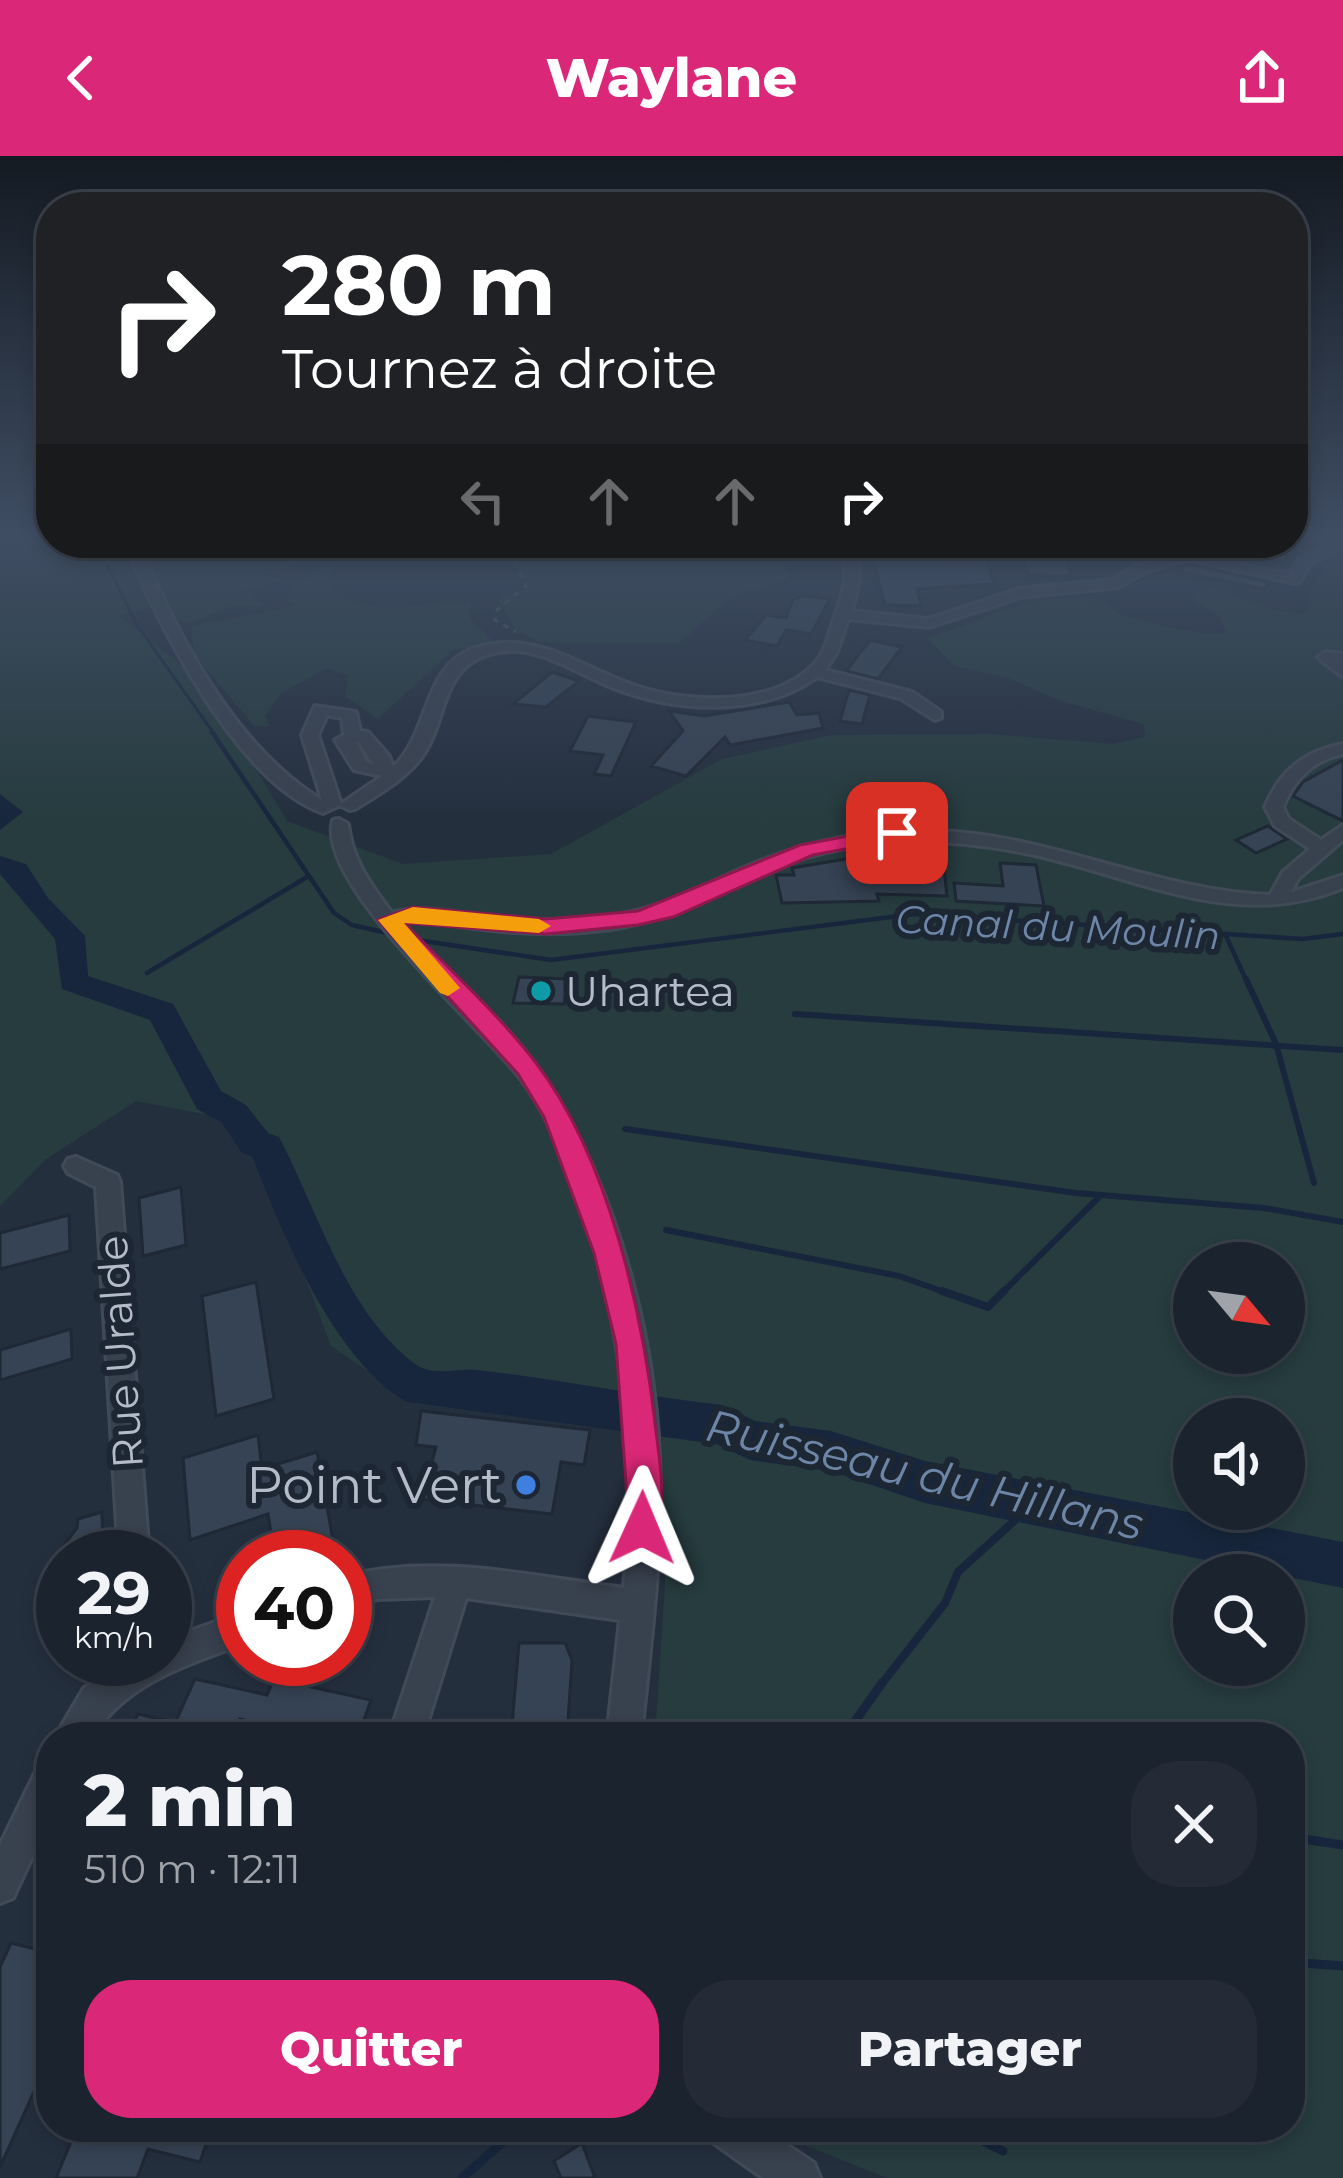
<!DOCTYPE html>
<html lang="fr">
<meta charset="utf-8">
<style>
body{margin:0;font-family:Montserrat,sans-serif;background:#242b36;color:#f1f3f6;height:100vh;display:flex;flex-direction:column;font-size:45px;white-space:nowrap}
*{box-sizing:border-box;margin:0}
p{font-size:39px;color:#a0a4aa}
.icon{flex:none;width:66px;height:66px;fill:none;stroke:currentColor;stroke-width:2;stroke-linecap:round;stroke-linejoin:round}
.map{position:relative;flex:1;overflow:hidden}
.drawer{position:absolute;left:36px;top:1566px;width:1269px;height:420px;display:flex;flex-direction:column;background:#1b232e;border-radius:48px;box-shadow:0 6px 18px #0003,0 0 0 3px #39404a}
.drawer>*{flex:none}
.hud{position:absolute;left:36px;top:36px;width:1272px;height:366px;border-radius:48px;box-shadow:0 6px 18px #0003,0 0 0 3px #39404a;background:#202124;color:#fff;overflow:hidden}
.needle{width:78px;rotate:119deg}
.tools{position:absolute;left:1173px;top:1086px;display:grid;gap:24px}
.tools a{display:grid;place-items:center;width:132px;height:132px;border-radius:50%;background:#1b232e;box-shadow:0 6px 18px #0003,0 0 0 3px #39404a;font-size:60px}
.speed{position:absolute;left:36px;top:1374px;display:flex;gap:24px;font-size:60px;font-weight:700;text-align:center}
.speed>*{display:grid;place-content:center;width:156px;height:156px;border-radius:50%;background:#1b232e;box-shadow:0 6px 18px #0003,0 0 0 3px #39404a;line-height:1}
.speed small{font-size:30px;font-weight:400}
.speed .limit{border:18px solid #d22;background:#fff;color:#111}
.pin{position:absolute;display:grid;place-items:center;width:102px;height:102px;color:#fff;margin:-51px;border-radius:24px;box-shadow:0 6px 18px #0006}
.me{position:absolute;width:132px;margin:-66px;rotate:1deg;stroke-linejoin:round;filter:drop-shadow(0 0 9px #0008)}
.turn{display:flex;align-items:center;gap:42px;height:252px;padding:0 48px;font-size:54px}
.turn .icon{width:156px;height:156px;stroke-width:2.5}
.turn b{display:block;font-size:84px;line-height:102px}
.lanes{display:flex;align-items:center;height:114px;padding:0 48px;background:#0003;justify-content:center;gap:60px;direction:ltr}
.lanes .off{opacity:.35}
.round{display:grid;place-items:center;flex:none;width:126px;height:126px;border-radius:48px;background:#242b36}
.head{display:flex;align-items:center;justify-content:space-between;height:204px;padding:0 48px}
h1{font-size:72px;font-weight:800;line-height:90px}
.cta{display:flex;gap:24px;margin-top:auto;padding:24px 48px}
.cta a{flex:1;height:138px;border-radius:48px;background:#db2777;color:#fff;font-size:48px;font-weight:800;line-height:138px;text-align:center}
.cta a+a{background:#242b36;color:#f1f3f6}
header{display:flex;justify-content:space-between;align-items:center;height:156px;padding:0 48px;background:#db2777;color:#fff;font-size:54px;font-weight:800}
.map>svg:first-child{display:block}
.green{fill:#263c3f;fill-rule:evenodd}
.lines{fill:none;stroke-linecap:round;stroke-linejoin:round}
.stream-far4{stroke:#17263c;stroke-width:3}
.stream-far3{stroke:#17263c;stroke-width:4.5}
.stream-far2{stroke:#17263c;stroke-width:6}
.stream-far1{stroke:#17263c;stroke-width:8}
.stream{stroke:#17263c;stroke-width:9}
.river{fill:#17263c;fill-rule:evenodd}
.building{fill:#364354;stroke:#1f2835;stroke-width:3}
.minor-casing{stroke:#414a57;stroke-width:6}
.path{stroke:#3f5557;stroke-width:3;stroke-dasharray:6 6;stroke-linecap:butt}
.minor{fill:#38414e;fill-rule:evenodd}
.route{fill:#db2777;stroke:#8e194d;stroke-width:3}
.slow{fill:#f59e0b}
.culture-dot{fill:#0f9aa8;stroke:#1d2633;stroke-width:4.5}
.shop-dot{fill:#3f7fe0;stroke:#1d2633;stroke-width:4.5}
.labels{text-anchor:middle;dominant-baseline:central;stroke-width:12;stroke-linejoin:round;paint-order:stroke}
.far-water-label{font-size:39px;font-style:italic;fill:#6d86a8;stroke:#1d2633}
.poi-label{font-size:42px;fill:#b4bcc9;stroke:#1d2633;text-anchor:start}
.street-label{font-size:42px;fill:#b4bcc9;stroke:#1d2633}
.water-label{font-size:45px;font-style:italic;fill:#6d86a8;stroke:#1d2633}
.near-poi-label{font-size:51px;fill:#b4bcc9;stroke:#1d2633;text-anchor:end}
</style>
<header><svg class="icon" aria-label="back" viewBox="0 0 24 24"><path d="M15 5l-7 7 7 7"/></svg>Waylane<svg class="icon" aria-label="share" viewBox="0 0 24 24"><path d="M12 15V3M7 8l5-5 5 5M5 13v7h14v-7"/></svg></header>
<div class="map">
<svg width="1343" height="2022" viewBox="0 0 1343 2022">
<rect width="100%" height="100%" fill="#242f3e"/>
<g class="green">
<path d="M0,380H51V387H331V396L346,387H372L357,399L330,397L261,418L282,424L244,433L266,451L229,450L189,468L173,460L167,446L120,460L205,528L287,665L403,708L551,698L722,603L831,579L991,578L1113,588L1145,581L1144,568L1061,545L1008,522L955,510L927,482C981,466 1043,429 1101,446C1111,449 1107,450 1116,456C1135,466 1207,481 1226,477L1220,460L1191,443L1206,432C1240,438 1275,462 1308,456V436L1343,385V2022H887L807,1990L783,1971H1290V1581H655L665,1429L662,1279L417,1248L331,1190L255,988L208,959L136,945L45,1004L0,1050ZM1194,1107H1284V1197H1194ZM1194,1263H1284V1353H1194ZM1194,1419H1284V1509H1194Z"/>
<path d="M554,387H782L788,423L731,441L679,487L538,486L515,473L496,440L527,433L510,398Z"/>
<path d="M321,411H334L326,425C362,469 420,444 471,447L470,463L495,487L453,494L378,563L345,540L348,519L327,513L281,537L265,560L270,570H254L194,498L191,471L295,450L287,444L295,428Z"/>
</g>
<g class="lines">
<g class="stream-far4">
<path d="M106,387V402"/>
<path d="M107,409L137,469L215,579"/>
</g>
<g class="stream-far3">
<path d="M212,576L334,757L352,769L392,778"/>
<path d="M1225,778L1247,826"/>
<path d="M410,783L551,804L915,758L1303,783L1343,778"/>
<path d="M147,817L307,721"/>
</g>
<g class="stream-far2">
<path d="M1246,823L1276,888L1314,1027"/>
<path d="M795,858L1343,894"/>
<path d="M625,973L1076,1037L1264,1052L1343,1066"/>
<path d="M666,1074L899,1120L950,1138"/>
<path d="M1001,1138L1101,1039"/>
</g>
<g class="stream-far1">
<path d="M942,1135L988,1151L1004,1135"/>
<path d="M880,1530L945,1447L958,1416L1034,1347"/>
</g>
<g class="stream">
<path d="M844,1581L882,1527"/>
<path d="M1290,1681L1343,1689"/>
<path d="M1290,1806L1343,1810"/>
<path d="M954,1971L1003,1995"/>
<path d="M462,2022L520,1971"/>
</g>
<g class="river">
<path d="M0,638L23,656L0,674Z"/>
<path d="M0,700L26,708L48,742L85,780L88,820L173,848L221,935L246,949L268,977L279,981C318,1055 345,1155 415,1208C433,1221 456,1212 477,1214C559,1223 640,1240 722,1249L755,1265L831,1275L925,1305L1343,1386V1432L925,1347L831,1315L750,1304L716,1288L407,1246C334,1205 282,1077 252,1000L242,997L222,967L197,953L150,864L62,833L55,783L0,718Z"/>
</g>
</g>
<g class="building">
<path d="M1018,388L1060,389L1072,420L1028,419Z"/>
<path d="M873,403L987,404L994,428L917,433L921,450L885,449Z"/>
<path d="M1187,408L1268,426L1265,433L1179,416Z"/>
<path d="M802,440L830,443L811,478L786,474L777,490L745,484L766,459L786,462L793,444Z"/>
<path d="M870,484L902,491L878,523L846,515Z"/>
<path d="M552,516L579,525L546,551L513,548Z"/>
<path d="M849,534L870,539L862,568L840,565Z"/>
<path d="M789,546L797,559L819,557L823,572L730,589L725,581L686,620L651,610L683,575L669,555L705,560Z"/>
<path d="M588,560L636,566L611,620L594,618L603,599L570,595Z"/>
<path d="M1343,604V665L1293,640L1303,626Z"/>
<path d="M1268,670L1287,683L1256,697L1236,684Z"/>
<path d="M912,692L942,694L947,740L877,738L879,745L782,747L776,719H794L792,712Z"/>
<path d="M1000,707L1036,709L1044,750L956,745L954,727L1003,730Z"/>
<path d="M519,821L568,823L564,848L513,847Z"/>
<path d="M181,1031L186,1089L143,1100L139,1042Z"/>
<path d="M69,1059L70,1095L0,1113V1077Z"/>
<path d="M256,1126L274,1243L216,1260L202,1140Z"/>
<path d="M71,1173L72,1203L0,1224V1194Z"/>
<path d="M421,1255L590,1274L584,1309L561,1306L552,1358L422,1343L436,1291L416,1289Z"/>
<path d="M258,1279L262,1313L317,1296L333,1384L275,1401L268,1358L190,1384L183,1302Z"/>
<path d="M102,1356L103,1401H55L77,1372L78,1363Z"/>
<path d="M519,1487H565L572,1504L567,1581H511Z"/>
<path d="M195,1523L267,1539L274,1523L371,1544L358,1581H323L240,1563L233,1581H127L138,1558L175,1567Z"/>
<path d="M11,1787L51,1797V1898L0,2011V1811Z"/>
<path d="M77,1971H212L200,2006L148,1993L137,2022H56Z"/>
<path d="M582,1987L595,2022H561L554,2005Z"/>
</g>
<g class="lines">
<defs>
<g id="minor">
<path d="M1313,380H1326L1337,395L1310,407L1300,426L1295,427L1187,403L1145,416L1119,431L1021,441L929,471L848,463L837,496L825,514L912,536L941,556V562L935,564L900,542L817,521C760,562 673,556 611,531C572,515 533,485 489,498C439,513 448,566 421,602C404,624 379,638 355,653L349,654L340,649L323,657C239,628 156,467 126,387H140C174,477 237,593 322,644L302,579L315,550L356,556L360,575L368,576L389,600L393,611C430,578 422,512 472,493C535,471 582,513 639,531C690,547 775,551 815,507C827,494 830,472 836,457C845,431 851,412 836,387H850C864,411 860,429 851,455L928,463L1019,433L1111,424L1135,410L1186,395L1228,400L1239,387H1253L1236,408L1291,418L1300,401L1322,393ZM327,559L342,562L344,579L335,584L354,614L382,620L341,648L318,579ZM356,586H358L374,608L366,606Z"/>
<path d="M1326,496L1343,498V521L1321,504L1318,501Z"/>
<path d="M1343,588V598C1313,604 1294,623 1283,651L1289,663L1321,684L1343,669V684L1298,723L1291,736L1343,719V732C1230,779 1127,715 1015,695C933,680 851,681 773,713C719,736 669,764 611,773C569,779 525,778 483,773C455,770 429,763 401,767C447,818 506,863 543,920C621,1039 660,1195 660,1336C660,1418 649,1500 641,1581H607L620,1464L466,1442L423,1581H389L435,1441L377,1443L345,1452V1420C438,1397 530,1420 624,1432C636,1297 624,1166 577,1038C563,999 546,956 521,923C481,870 315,728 333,664L339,663L348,668C352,704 370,728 392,757C425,748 458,758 491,761C530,765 571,765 609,760C665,753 712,724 763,704C820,682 879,672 941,675C1054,680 1157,735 1270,739L1283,716L1310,693L1275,670L1265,651C1280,615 1304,595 1343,588Z"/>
<path d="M76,1001L117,1019L120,1026L149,1401H119L96,1031L68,1017L64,1010L68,1003Z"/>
<path d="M243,1456V1488C186,1509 126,1527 92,1581H55L84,1532L128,1503H165V1484Z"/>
<path d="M51,1604V1660L13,1742L0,1747V1689L39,1609Z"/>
<path d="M705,1971H760L814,2007L820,2022H763L711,1985Z"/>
</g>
</defs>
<use href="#minor" class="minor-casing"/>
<g class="path">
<path d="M1293,382L1305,381"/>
<path d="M515,387L508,392L526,430L497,454L495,464L516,476"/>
<path d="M1258,396L1284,402"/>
</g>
<use href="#minor" class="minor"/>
</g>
<linearGradient id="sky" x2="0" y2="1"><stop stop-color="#141a22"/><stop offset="0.57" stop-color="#3f4d63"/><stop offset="1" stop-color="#3f4d63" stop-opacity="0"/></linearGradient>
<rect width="1343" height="663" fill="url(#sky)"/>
<path class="route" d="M897,671L908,677L905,682L813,699L673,761L638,769L546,778L405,767C448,813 498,857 536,907C609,1002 643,1158 656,1275C660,1310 668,1350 654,1383L642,1388L630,1383L616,1188L594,1097L544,961L518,918L378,764L413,751L546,763L638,755L800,689Z"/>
<path class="slow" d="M413,751L539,763L551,770L539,777L404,767L460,832L448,840L440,837L378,764Z"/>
<circle class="culture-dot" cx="541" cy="835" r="12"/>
<circle class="shop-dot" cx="526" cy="1329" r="12"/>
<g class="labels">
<g class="far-water-label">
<text transform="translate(1058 771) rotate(3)">Canal du Moulin</text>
</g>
<g class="poi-label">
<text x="565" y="835">Uhartea</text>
</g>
<g class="street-label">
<text transform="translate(120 1196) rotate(-94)">Rue Uralde</text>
</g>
<g class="water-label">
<text transform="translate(925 1318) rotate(13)">Ruisseau du Hillans</text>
</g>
<g class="near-poi-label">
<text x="502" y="1329">Point Vert</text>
</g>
</g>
</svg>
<div class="tools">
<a><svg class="needle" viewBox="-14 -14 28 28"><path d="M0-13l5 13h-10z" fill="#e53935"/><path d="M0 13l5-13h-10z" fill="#a0a4aa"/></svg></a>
<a><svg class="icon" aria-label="sound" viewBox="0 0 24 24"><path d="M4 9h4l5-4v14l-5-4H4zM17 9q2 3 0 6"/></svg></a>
<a><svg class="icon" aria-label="search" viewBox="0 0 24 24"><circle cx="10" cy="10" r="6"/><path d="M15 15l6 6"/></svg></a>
</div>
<div class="speed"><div>29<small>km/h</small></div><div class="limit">40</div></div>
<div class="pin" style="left:897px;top:677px;background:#d93025"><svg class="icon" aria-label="arrive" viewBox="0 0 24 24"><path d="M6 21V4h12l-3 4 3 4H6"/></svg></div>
<svg class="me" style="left:642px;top:1372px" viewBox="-20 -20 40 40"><path d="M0-17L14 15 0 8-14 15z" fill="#db2777" stroke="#fff" stroke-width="4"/></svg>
<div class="hud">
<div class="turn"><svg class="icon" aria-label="right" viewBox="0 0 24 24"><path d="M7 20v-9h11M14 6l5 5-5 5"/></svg><div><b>280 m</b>Tournez à droite</div></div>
<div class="lanes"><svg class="icon off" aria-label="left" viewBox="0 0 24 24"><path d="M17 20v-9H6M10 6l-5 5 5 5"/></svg><svg class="icon off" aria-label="ahead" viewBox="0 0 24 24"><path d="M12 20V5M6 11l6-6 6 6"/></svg><svg class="icon off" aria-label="ahead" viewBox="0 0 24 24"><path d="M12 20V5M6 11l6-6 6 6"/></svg><svg class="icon" aria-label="right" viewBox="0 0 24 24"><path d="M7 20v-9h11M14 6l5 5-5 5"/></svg></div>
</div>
<section class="drawer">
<div class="head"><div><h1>2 min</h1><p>510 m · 12:11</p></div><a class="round"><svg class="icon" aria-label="close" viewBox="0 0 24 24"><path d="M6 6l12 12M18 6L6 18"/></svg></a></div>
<div class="cta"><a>Quitter</a><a>Partager</a></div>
</section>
</div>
